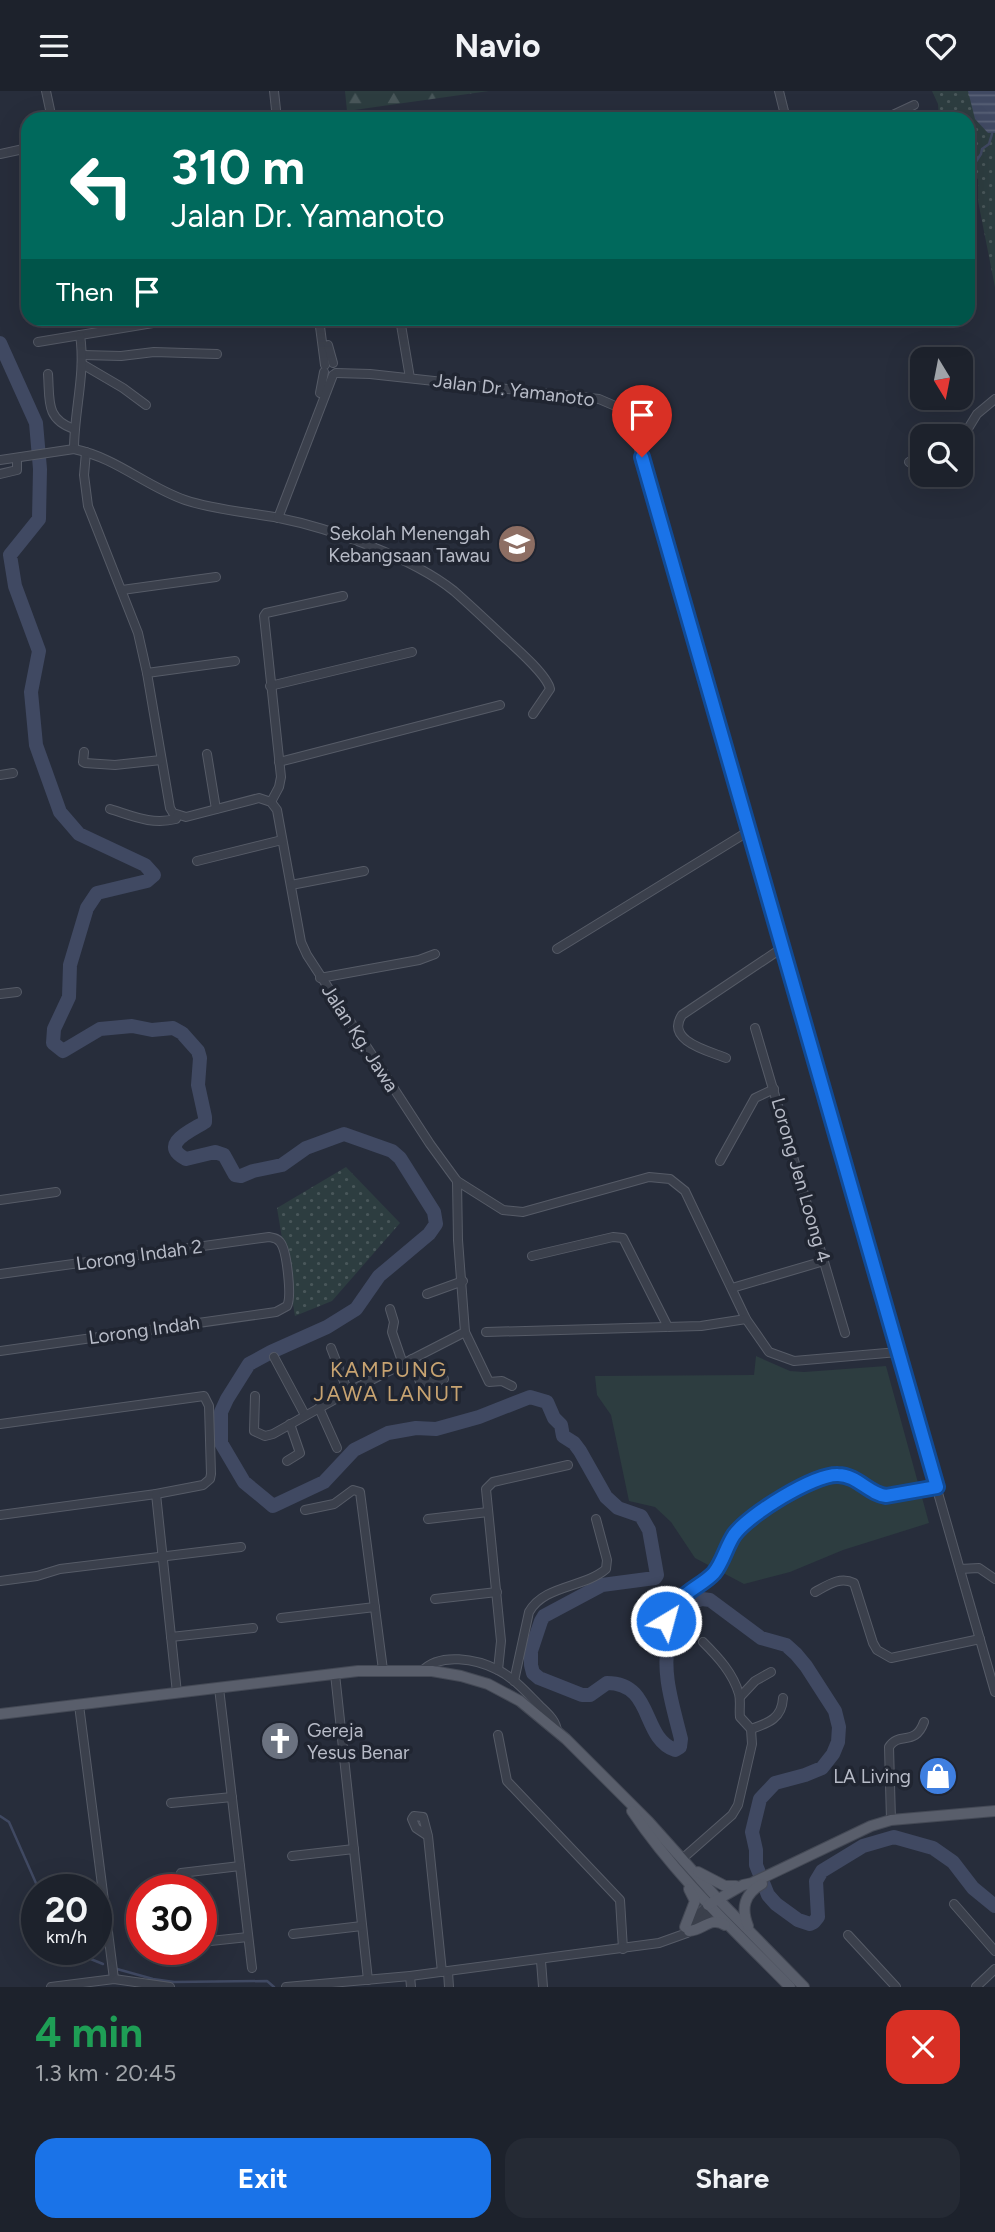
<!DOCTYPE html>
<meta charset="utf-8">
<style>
body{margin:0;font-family:Figtree,sans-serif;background:#252a34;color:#f1f3f6;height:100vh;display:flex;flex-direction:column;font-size:26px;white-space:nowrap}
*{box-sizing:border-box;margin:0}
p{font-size:23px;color:#a0a4a9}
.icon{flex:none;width:38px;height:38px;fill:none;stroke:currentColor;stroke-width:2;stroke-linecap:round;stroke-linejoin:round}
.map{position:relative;height:1896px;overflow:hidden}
.side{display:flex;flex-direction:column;background:#1d222c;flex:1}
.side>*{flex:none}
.hud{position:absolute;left:21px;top:21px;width:954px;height:214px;border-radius:21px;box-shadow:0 7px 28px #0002,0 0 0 2px #3b3f48;background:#00695c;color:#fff;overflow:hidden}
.needle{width:46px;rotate:170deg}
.fabs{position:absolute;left:910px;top:256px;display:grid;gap:14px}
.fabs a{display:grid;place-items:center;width:63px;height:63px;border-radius:14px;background:#1d222c;box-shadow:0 7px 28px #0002,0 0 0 2px #3b3f48;font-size:35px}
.speed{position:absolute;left:21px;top:1783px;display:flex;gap:14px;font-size:35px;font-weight:700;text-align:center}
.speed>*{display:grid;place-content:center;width:91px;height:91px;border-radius:50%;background:#1d222c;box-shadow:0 7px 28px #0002,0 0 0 2px #3b3f48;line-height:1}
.speed small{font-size:18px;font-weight:400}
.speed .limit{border:10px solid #d22;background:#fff;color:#111}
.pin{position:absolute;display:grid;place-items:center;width:60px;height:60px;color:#fff;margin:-72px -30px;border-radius:50% 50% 50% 0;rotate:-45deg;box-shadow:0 0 7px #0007}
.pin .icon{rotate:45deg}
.me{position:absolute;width:77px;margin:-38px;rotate:37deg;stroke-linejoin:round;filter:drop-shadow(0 0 5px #0008)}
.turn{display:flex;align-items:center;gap:24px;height:147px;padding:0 35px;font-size:32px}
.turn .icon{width:91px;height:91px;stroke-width:2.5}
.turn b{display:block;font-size:49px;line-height:60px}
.then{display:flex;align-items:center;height:66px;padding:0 35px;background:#0003;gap:14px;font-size:26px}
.round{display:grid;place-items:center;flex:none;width:74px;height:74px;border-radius:21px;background:#252a34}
.headline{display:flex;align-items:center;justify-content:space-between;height:119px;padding:0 35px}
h1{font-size:42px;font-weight:700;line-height:52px;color:#1e9e55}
.action{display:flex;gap:14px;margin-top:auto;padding:14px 35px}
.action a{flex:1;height:80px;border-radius:21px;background:#1a73e8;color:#fff;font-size:28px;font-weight:700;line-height:80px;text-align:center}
.action a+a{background:#252a34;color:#f1f3f6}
header{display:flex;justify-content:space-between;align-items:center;height:91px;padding:0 35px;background:#1d222c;font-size:32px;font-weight:700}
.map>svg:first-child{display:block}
.grass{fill:#2d3d40}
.forest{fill:url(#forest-firs)}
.park{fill:url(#park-dots)}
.water{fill:url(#water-rules)}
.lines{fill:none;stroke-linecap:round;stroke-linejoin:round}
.stream{stroke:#404962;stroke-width:2.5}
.river{stroke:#404962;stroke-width:14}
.minor-casing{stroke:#565b67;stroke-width:10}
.major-casing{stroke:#444955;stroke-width:12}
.minor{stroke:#3b404c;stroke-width:8}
.major{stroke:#595e6b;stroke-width:10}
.route-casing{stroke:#114b97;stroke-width:18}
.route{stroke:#1a73e8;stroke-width:12}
.labels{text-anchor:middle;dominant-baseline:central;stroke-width:7;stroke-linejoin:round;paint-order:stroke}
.street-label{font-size:19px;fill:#b7bbc7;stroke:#202531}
.poi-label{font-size:19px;fill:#b7bbc7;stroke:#202531;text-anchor:end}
.neighbourhood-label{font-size:21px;letter-spacing:2px;fill:#c7a371;stroke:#202531}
</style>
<header><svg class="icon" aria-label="menu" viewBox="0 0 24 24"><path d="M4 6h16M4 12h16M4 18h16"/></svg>Navio<svg class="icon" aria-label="heart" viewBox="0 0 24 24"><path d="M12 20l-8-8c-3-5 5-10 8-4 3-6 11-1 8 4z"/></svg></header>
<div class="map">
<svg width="995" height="1896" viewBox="0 0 995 1896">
<defs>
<pattern id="forest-firs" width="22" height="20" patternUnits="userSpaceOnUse" patternTransform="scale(1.75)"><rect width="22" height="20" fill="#2d3d40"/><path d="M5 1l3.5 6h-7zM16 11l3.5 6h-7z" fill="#49575a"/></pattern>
<pattern id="park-dots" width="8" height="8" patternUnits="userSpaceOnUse" patternTransform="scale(1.75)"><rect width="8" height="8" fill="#2d3d40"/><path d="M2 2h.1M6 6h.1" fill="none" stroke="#49575a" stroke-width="1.8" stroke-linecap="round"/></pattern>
<pattern id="water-rules" width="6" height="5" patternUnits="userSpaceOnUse" patternTransform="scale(1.75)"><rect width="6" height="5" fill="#404962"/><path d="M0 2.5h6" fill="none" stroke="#596177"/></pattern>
</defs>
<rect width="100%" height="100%" fill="#272d3b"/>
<path class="grass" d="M756,1265L790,1280L804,1281L886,1275L929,1432L843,1459L790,1481L744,1493L695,1467L671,1431L655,1416L629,1410L611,1324L597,1304L595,1285L754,1284Z"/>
<path class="forest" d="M345,0H489L347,20Z"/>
<g class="park">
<path d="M932,0H995V196L978,110V88L968,82V28H939L938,13Z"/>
<path d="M346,1076L400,1132L332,1210L295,1225L277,1117Z"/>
</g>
<path class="water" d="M968,0H995V42H988L975,28Z"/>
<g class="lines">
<g class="stream">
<path d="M971,78L981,63L982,58L989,53L992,43"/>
<path d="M0,1725L9,1731L39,1799"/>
<path d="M66,1858L103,1873"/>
<path d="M117,1878L153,1888L174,1891L267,1890L274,1896"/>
</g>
<path class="river" d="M0,252L36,332L40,378L39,428L10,464L15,495L39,560L31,601L36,654L60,721L79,743L145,774L154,784L147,790L97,802L87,817L70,874L69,906L54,938L53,952L63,960L100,938L132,935L152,939L173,937L182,942L198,960L200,967L198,994L205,1026V1031C193,1039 157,1053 186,1068L215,1061L224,1064L235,1084L241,1085L253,1080L282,1074L306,1057L344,1043L392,1060L400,1067L434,1121L436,1133L429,1143L379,1185L356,1218L327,1236L271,1261L249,1273L227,1308L221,1321V1352L244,1391L273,1415L324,1391L354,1359L388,1342L416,1337L436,1338L479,1326L530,1306L547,1311L554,1327L561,1334L563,1345L574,1352L580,1360L606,1406L618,1417L641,1425L649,1439L657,1484L655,1487L602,1494L544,1525L541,1530L531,1560V1574L533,1582L539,1587L582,1604H590L607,1592C654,1592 641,1647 675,1659L680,1656L681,1648C673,1615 661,1581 669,1548C672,1536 681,1523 688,1513L702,1508L710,1509L761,1547L786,1554L796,1563L806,1575L835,1620L839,1636L838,1651L833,1663L822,1677L805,1684L775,1692L760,1708L752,1741L756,1759V1774L768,1804L776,1813L798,1829L810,1833L814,1831L818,1826L816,1790L822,1780L863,1755L894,1746L933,1757L953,1771L973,1797L995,1815"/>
<defs>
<g id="minor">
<path d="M46,0L52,28"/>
<path d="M274,0L277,28"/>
<path d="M779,0L786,28"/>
<path d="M884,28L914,14"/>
<path d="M0,63L28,57"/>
<path d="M319,228L325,274"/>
<path d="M400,228L410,287"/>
<path d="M38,251L177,228"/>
<path d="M328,254L333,272"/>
<path d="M83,264L121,265L154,261L217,263"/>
<path d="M82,273L123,297L146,314"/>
<path d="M336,282L370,283L599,308L620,317L632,333L995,1601"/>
<path d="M48,283C50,309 45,328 74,338"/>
<path d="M320,302L324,281"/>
<path d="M961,349L977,323L995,308"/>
<path d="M74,358C74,320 86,282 80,244"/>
<path d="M86,361L84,384L88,415L138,542L147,582L170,717L173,722L186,726L259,707L271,711L277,719L301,851L307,864L430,1053L457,1090L503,1119L523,1121L649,1086L670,1088L685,1100L746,1228L769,1261L794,1270L898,1261"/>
<path d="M0,369L74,358C117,367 145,395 185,409C215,419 247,421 279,427C330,437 413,467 454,500C471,515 488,531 505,547C516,557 547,584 550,598L533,623"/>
<path d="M909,371L922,365"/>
<path d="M0,383L17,379V367"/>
<path d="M278,427L333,284"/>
<path d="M122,499L216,486"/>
<path d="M147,582L235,570"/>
<path d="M270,595L412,561"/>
<path d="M84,661L83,671L85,672L115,674L161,669"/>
<path d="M207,663L216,718"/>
<path d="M279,671L500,614"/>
<path d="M0,684L13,682"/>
<path d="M271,711L279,696L281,686L264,525L266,522L343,505"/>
<path d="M110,718C133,725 151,734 176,728L178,724"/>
<path d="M197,770L282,749"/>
<path d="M291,794L364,780"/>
<path d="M557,858L749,740"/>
<path d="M320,887L419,869L435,863"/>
<path d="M0,903L17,901"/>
<path d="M755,937L845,1242"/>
<path d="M726,967C709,960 665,950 682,924L782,857"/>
<path d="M720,1070L755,1007L774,998"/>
<path d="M457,1090L458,1149L465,1241L489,1291L502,1290L512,1295"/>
<path d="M0,1109L56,1101"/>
<path d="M532,1165L613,1146L623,1147L668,1236"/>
<path d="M0,1183L269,1146C274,1147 277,1147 280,1151C287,1159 292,1206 287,1215L276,1221L0,1260"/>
<path d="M732,1197L824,1170"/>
<path d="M427,1203L463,1190"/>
<path d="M390,1218L394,1231L392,1241L403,1273"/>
<path d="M486,1241L701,1235L746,1228"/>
<path d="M331,1257L348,1301"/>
<path d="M274,1266L305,1324"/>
<path d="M412,1268L420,1291L423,1293L444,1288"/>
<path d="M255,1305L254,1340L265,1345L273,1343L348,1301L465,1241"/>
<path d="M319,1317L337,1357"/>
<path d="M0,1333L204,1305L209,1315L211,1383L210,1388L203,1394L156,1403L0,1424"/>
<path d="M287,1370L300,1362L290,1333"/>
<path d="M156,1403L177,1602"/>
<path d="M305,1419L334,1413L353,1399L360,1401L383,1579"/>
<path d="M428,1428L488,1421"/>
<path d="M960,1478L979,1477L995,1488"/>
<path d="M0,1490L37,1485L60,1478L241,1456"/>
<path d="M815,1501C828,1494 840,1485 854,1492L873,1552L877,1559L891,1567L980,1548"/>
<path d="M435,1508L497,1501"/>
<path d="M281,1527L375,1516"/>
<path d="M666,1530C673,1520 679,1509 689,1501C697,1495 707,1490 714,1482C723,1471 726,1456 734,1444C748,1424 814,1383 838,1384C857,1384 868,1403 886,1405L937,1396"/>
<path d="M171,1546L253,1537"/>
<path d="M498,1579L501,1550L486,1398L493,1391L568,1374"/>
<path d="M422,1580C440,1561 477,1568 498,1579C514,1587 527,1602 539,1614C547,1622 556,1629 557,1640"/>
<path d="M335,1583L368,1889"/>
<path d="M514,1590L529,1521C544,1494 584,1497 606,1478L607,1469L596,1428"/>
<path d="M219,1597L252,1877"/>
<path d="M740,1606L755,1590L771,1581"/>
<path d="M79,1614L114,1888"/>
<path d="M751,1638C769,1632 782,1627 783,1607"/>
<path d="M498,1644L507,1690L620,1809L623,1858"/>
<path d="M171,1712L232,1706"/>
<path d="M891,1729L889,1656C899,1640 915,1656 924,1631"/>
<path d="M428,1745L416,1737L412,1728L414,1725L423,1726L428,1745L442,1881"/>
<path d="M292,1765L354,1758"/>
<path d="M682,1768L732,1724L738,1714L752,1653L751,1638L740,1626C739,1619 741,1610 739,1603C733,1582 718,1566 703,1551"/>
<path d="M181,1782L240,1775"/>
<path d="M954,1813L995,1860"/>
<path d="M687,1834L708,1814"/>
<path d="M293,1843L362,1835"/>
<path d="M848,1844L896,1896"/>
<path d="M201,1851L248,1846"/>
<path d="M541,1870L543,1896"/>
<path d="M448,1881L449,1896"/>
<path d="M410,1885L411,1896"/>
<path d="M51,1896L114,1888L170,1896"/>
<path d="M286,1896L410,1885L659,1852L687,1842L713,1819"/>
<path d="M976,1896L995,1878"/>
</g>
<g id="major">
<path d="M0,1623L358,1580H432L461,1585L488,1593L520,1610L566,1648L649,1731L717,1807L804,1896"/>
<path d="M632,1720C676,1786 735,1840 790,1896"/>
<path d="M698,1781L725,1795H736"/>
<path d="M708,1814L743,1794L752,1792L871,1735L891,1729L995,1720"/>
<path d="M748,1835C741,1817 744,1803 762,1793"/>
<path d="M685,1836L695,1810L689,1798"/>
<path d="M689,1840C704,1839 710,1825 725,1834"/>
</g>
</defs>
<use href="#minor" class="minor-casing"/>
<use href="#major" class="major-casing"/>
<use href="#minor" class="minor"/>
<use href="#major" class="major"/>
</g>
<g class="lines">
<defs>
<path id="route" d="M642,366L937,1396L886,1405C869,1403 857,1384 838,1384C814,1383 748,1424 734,1444C726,1456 723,1471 714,1482C705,1492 690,1498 681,1508C675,1515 670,1523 666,1530"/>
</defs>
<use href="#route" class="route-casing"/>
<use href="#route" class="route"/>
</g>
<defs>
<symbol id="school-disc" viewBox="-11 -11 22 22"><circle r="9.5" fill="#8d6e63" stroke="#202531"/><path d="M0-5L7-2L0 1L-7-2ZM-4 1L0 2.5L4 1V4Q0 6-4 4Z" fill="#fff"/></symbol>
<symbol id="church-disc" viewBox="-11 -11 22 22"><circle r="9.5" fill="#6b7280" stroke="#202531"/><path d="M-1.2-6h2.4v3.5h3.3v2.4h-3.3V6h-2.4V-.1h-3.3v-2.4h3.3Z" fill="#fff"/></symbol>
<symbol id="shop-disc" viewBox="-11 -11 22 22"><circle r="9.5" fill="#3f7fe0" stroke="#202531"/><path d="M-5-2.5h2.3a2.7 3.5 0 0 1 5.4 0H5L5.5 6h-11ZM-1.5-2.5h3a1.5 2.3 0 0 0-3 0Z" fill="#fff"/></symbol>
</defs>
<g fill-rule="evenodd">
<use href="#school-disc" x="495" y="431" width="44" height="44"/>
<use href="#church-disc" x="258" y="1628" width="44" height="44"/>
<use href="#shop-disc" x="916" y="1663" width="44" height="44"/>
</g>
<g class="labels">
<g class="street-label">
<text transform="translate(514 299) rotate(7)">Jalan Dr. Yamanoto</text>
<text transform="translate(360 947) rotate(57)">Jalan Kg. Jawa</text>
<text transform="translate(801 1089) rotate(74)">Lorong Jen Loong 4</text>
<text transform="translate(139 1164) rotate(-8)">Lorong Indah 2</text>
<text transform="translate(144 1239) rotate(-8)">Lorong Indah</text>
</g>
<g class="poi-label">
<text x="490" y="442">Sekolah Menengah<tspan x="490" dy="22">Kebangsaan Tawau</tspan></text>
<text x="307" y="1639" text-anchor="start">Gereja<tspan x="307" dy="22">Yesus Benar</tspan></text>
<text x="911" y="1685">LA Living</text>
</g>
<g class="neighbourhood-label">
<text x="389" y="1278">KAMPUNG<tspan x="389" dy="24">JAWA LANUT</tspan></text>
</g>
</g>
</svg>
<div class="fabs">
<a><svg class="needle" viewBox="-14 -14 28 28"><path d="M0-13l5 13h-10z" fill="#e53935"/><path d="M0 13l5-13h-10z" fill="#a0a4a9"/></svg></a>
<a><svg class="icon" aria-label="search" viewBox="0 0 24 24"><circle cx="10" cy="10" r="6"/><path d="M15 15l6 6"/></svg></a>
</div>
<div class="speed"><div>20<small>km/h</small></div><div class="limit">30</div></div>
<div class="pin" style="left:642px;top:366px;background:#d93025"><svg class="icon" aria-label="arrive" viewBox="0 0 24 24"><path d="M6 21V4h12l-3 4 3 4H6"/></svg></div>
<svg class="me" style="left:666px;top:1530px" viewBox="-20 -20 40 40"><circle r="17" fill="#1a73e8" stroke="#fff" stroke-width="3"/><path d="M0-11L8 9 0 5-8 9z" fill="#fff"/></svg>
<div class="hud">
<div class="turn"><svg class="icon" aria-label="left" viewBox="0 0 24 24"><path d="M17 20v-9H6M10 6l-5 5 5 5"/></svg><div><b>310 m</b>Jalan Dr. Yamanoto</div></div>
<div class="then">Then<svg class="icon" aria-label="arrive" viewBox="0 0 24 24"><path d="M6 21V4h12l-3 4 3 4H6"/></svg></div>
</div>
</div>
<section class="side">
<div class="headline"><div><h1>4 min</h1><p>1.3 km · 20:45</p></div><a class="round" style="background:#d93025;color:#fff"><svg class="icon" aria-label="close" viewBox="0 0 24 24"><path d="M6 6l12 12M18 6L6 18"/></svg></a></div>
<div class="action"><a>Exit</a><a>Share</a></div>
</section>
